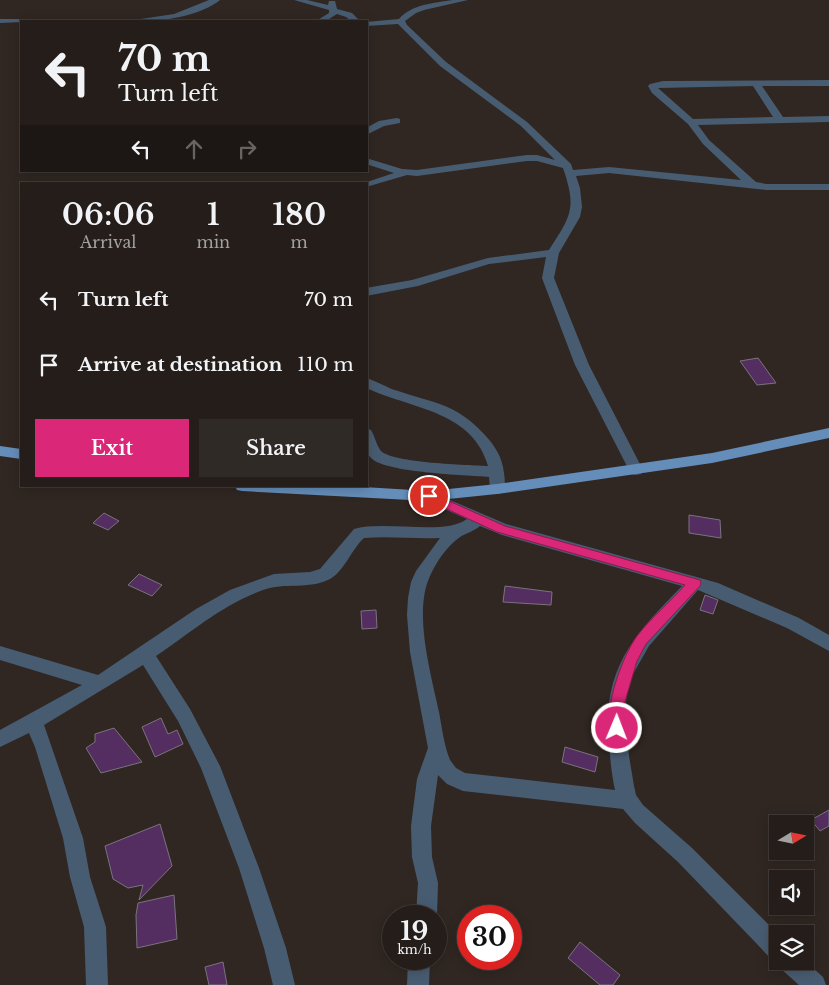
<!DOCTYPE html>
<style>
body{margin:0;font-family:"Libre Baskerville",serif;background:#302a27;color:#f1f3f6;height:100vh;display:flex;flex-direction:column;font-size:19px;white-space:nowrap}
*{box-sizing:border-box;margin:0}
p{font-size:16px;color:#a3a2a2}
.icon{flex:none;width:28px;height:28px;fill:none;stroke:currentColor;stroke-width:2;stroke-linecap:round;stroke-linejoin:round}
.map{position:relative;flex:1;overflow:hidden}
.sheet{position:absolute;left:20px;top:182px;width:348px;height:305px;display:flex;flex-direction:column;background:#241d1a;border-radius:0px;box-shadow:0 2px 12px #0003,0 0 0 1px #413b39}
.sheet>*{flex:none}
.guide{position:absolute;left:20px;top:20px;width:348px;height:152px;border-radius:0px;box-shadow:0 2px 12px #0003,0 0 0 1px #413b39;background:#241d1a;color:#f1f3f6;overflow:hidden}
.needle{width:32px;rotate:80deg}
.tools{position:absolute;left:769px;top:815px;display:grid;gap:10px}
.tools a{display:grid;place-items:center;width:45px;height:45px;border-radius:0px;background:#241d1a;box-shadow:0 2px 12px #0003,0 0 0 1px #413b39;font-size:25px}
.speed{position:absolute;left:382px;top:905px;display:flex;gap:10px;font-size:25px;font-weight:700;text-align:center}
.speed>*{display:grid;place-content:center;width:65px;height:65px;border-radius:50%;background:#241d1a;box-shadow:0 2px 12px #0003,0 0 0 1px #413b39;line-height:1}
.speed small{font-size:12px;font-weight:400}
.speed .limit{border:8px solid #d22;background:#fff;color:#111}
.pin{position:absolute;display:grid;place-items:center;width:42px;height:42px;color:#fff;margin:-21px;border:2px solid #fff;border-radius:50%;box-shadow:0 1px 5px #0007}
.me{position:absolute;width:55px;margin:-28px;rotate:1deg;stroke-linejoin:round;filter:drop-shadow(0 0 4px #0008)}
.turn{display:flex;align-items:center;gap:18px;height:105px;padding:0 15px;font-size:22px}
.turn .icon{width:65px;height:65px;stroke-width:2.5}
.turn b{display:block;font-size:35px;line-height:42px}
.lanes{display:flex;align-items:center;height:48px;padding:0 15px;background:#0003;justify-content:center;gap:25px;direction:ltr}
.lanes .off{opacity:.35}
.eta{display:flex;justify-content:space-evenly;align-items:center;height:85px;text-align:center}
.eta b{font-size:30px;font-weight:600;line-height:35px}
.primary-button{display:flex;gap:10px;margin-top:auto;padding:10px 15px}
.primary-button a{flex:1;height:58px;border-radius:0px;background:#db2777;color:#fff;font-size:20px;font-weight:600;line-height:58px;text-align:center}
.primary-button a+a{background:#302a27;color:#f1f3f6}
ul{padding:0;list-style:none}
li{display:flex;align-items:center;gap:15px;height:65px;padding:0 15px}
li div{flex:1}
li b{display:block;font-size:19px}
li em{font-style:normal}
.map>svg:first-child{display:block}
.building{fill:#542e60;stroke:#7a737d}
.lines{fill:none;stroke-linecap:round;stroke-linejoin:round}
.minor{fill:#485c71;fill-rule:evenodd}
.major{fill:#648db9;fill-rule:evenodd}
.route{fill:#db2777;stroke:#8e194d}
</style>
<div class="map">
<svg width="829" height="985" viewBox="0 0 829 985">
<rect width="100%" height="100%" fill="#302722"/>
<g class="building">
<path d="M758,358L776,383L757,385L740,361Z"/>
<path d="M104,513L119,521L108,530L93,523Z"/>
<path d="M689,515L720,520L721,538L689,533Z"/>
<path d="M139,574L162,585L152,596L128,585Z"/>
<path d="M505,586L552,592L551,605L503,602Z"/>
<path d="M705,595L718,600L713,614L700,610Z"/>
<path d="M376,610L377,628L362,629L361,611Z"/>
<path d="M161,718L168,734L177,730L183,744L155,757L142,727Z"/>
<path d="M114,728L142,762L101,773L86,748L95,742V734Z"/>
<path d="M565,747L598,757L595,772L562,762Z"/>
<path d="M829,810V826L820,831L811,820Z"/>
<path d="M160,824L172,866L139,900L143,885L128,888L113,879L105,846Z"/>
<path d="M174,895L177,939L137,948L136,915L138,903Z"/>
<path d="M580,942L620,975L613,985H600L568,958Z"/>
<path d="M223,962L227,985H209L205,967Z"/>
</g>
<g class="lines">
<g class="minor">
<path d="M209,0H220C202,15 160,23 137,21L141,19L174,14Z"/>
<path d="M294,0H307L328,5L329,1H335L337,9L352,13L360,21H351L346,17L337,14L326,21H316L329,13V10Z"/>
<path d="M453,0H468L424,10L416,13L405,21L407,25L446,62L527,122L571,164L573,170L609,167L741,180L703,144L688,124L652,93L648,86L650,84L663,81L829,80V86H762L783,117L829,116V122L698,125L709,140L756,182L766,184H829V190H766L609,173L576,176L580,188L582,207L580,217L559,253L554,278L589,365L643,470L641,474L636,475L631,474L575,365L542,278L546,257L489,264L418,286L366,296V288L412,280L488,258L549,250C571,215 577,209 563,168L537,161H527L417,176L407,175L366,187V184H361L394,173L366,164V158L402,169L417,170L527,155H537L555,160L521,126L440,66L398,24L366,26V22L399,19C412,4 434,3 453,0ZM753,86L773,117L693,119L658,88Z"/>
<path d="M0,19H40L44,21L0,23Z"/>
<path d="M87,19H122L126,21H86Z"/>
<path d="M397,118L400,119V123L384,126L366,135V128L379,121Z"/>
<path d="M366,378C377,381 387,388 398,391C433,403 454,403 481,431C491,441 500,452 503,467C504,474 507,485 502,493L497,494L492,493L490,489L489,477C466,475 386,473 371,458C364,451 366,438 366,428L371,430C375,436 376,445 381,451C393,463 468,465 488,466C473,412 414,409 371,390L366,388Z"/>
<path d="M429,491L506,524L718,583L799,618L829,635V651L787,628L698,590L649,646L633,674L627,693L625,713L629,756L634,786L636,795L643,805L692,848L778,934V961L770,958L757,944L678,862L635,823L623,809L463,791L447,784L438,775L431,826L432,857L438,883L437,916H416L418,883L412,857L411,826L417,779L428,748L410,652L407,615L408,598L411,582L416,571L440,538C415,539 389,536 364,538C351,550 345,570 330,579C309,590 284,582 263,590C223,604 190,633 156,656L190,709L220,766L259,868L286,948L295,985H273L264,948L239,868L201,768L178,721L143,665L44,725L83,838L90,877L106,927L108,985H86L84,927L70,877L63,838L35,747L29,733L0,747V730L82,685L0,660V646L98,675L196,609L230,590L274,574L310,572L320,569L354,529C384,520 445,536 467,519L424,500L421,496L424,492ZM480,526L502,535L682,586C636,633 604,666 608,736C610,754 611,772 615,790L465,773L456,768L450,760C444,745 442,728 439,712C431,674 413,612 430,576C436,562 448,545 460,537C467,533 474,531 480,526Z"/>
<path d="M408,959H430L429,985H407Z"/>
<path d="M778,961H805L823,977L826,985H799L781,969Z"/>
</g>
<g class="major">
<path d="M829,428V438L712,463L497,494L429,501L242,491L237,490L235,486H347L429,491L497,484L712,453Z"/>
<path d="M0,446L21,449V459L0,456Z"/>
</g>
</g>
<path class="route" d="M429,492L505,526L700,580L701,583L700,586L646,644L637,661L626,698L623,711L624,728L622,732L617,734L612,732C602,710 623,655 637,636C651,618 670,602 685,585L497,532L425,499L423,496Z"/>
</svg>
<div class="tools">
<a><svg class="needle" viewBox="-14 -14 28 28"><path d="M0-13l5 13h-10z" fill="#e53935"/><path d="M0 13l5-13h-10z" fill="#a3a2a2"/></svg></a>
<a><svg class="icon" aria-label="sound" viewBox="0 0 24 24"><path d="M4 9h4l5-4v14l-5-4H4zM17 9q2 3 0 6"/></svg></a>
<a><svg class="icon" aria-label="layers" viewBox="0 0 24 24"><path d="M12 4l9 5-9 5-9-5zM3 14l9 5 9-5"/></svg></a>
</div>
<div class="speed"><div>19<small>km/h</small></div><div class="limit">30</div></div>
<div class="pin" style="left:429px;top:496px;background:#d93025"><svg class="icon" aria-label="arrive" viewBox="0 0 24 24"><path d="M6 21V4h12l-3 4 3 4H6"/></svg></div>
<svg class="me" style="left:617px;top:728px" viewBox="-20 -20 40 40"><circle r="17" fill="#db2777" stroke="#fff" stroke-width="3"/><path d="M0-11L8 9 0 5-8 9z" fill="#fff"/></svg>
<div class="guide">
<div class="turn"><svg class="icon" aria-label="left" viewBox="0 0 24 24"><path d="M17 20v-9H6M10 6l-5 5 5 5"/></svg><div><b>70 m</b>Turn left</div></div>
<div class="lanes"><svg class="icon" aria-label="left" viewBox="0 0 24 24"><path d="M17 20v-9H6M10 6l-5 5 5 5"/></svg><svg class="icon off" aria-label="ahead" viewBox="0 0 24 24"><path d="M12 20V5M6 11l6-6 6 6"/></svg><svg class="icon off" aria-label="right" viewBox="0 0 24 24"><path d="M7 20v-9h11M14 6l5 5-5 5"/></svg></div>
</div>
<section class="sheet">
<div class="eta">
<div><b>06:06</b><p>Arrival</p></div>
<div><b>1</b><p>min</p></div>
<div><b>180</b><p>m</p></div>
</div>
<ul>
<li><svg class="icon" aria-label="left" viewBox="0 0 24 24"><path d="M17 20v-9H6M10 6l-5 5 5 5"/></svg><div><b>Turn left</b></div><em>70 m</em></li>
<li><svg class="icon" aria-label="arrive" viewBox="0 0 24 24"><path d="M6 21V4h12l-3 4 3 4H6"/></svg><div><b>Arrive at destination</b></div><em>110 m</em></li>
</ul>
<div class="primary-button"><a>Exit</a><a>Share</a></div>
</section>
</div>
